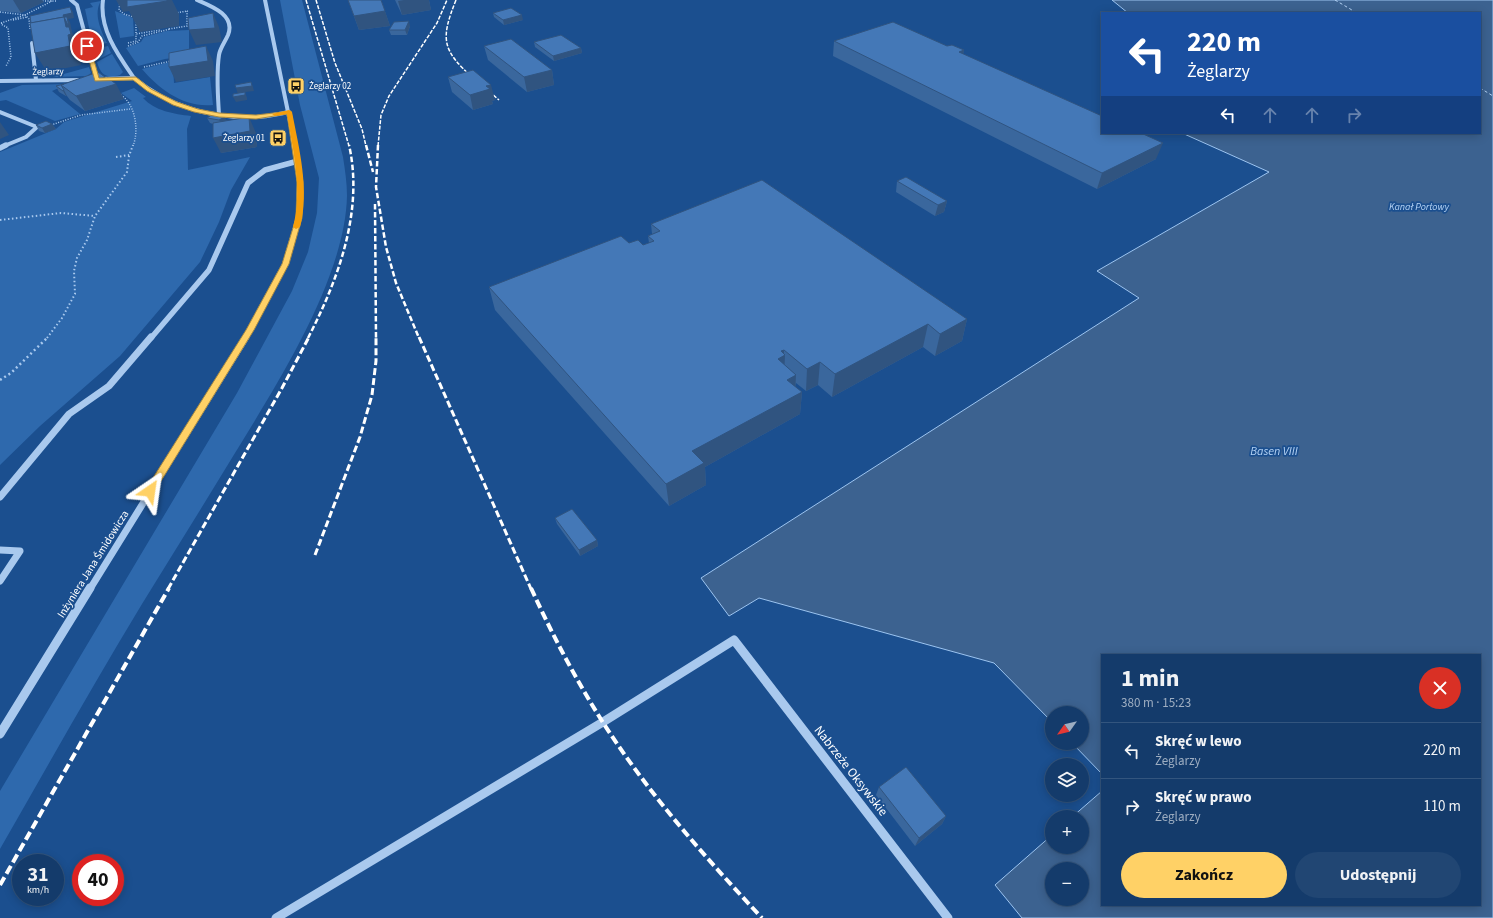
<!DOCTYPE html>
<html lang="pl">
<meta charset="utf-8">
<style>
body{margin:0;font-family:"Source Sans 3",sans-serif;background:#214673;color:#f1f3f6;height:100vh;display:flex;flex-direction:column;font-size:15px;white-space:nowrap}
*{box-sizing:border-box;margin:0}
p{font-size:13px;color:#9dadc1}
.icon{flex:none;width:22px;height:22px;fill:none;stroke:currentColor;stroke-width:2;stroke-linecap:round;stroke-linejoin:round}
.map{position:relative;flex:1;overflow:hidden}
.sheet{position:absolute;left:1101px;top:654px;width:380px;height:252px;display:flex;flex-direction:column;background:#143b6b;border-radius:0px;box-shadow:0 2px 10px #0003,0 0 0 1px #33557e}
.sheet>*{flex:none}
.hud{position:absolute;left:1101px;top:12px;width:380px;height:122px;border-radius:0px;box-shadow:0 2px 10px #0003,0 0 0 1px #33557e;background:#1a4fa0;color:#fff;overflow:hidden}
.needle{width:26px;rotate:236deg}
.buttons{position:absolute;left:1045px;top:706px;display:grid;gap:8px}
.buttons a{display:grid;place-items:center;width:44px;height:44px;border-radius:50%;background:#143b6b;box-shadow:0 2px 10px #0003,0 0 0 1px #33557e;font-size:20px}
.speed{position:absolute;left:12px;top:854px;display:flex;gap:8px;font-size:20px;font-weight:700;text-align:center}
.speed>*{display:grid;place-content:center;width:52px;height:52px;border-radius:50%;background:#143b6b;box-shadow:0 2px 10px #0003,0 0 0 1px #33557e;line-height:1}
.speed small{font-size:10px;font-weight:400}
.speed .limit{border:6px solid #d22;background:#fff;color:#111}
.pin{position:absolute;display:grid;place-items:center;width:34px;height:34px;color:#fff;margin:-17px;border:2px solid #fff;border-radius:50%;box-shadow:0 1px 4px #0007}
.me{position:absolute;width:44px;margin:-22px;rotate:32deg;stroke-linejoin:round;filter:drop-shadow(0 0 3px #0008)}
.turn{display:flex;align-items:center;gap:14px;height:84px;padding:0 20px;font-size:18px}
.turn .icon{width:52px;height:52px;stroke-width:2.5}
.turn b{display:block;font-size:28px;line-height:34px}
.lanes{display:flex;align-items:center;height:38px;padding:0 20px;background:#0003;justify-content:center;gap:20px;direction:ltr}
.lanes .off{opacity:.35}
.round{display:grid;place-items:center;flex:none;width:42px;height:42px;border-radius:21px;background:#214673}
.headline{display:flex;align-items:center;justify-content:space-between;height:68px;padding:0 20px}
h1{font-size:24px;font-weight:700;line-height:30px}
.primary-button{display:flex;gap:8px;margin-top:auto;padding:8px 20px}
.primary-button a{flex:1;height:46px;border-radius:24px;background:#ffd166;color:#111;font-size:16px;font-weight:700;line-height:46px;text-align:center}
.primary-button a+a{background:#214673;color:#f1f3f6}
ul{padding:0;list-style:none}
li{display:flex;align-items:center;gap:12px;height:56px;padding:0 20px;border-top:1px solid #33557e}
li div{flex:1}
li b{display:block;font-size:15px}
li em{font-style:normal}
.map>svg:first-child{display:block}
.green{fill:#2e69ad}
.water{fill:#3c6290;stroke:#9cc4f0;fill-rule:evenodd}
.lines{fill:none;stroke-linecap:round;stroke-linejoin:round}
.ferry{stroke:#b5d3f5;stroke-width:1;stroke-dasharray:3 2.5;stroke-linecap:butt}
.path-far2{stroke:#a9c9ee;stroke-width:1.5;stroke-dasharray:1 1.5;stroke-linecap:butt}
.path-far1{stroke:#a9c9ee;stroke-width:2;stroke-dasharray:1.5 2.5;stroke-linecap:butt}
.path{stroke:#a9c9ee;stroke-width:2.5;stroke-dasharray:2 3;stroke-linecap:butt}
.minor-far3{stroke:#a9c9ee;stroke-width:4}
.minor-far2{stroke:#a9c9ee;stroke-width:5.5}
.minor-far1{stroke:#a9c9ee;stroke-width:7}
.minor{stroke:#a9c9ee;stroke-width:9}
.rail-far3{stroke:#fff;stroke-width:1.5;stroke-dasharray:4 1.5;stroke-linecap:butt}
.rail-far2{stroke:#fff;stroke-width:2.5;stroke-dasharray:5.5 2.5;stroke-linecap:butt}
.rail-far1{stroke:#fff;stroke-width:3;stroke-dasharray:7 3;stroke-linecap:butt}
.rail{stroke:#fff;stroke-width:4;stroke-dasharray:9 4;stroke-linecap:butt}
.wall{fill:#3a679d}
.shaded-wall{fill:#305480}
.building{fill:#4478b7;stroke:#305480}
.route{fill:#ffd166;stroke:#a68842}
.slow{fill:#f59e0b}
.labels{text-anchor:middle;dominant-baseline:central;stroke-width:3.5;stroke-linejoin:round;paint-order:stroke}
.far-street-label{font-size:9px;fill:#fff;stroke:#1b4f8f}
.far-poi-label{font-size:9px;fill:#fff;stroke:#1b4f8f;text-anchor:start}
.far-water-label{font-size:10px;font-style:italic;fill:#b5d3f5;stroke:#1b4f8f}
.street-label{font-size:11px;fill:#fff;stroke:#1b4f8f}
.water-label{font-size:12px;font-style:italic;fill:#b5d3f5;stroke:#1b4f8f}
.near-street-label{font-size:13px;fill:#fff;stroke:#1b4f8f}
</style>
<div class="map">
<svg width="1493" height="918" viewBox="0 0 1493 918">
<rect width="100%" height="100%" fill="#1b4f8f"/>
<g class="green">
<path d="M280,0H302L343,157C345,170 347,183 347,196C345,279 277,384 235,453C204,504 173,554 142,604C93,685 47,767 0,849V791L237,393L292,291L308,252L317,213L319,178L300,105Z"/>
<path d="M101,1C93,13 101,31 107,43L93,46L85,9L93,7L90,3Z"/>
<path d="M115,11L133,18L134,36L120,38Z"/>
<path d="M189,30V56L165,59L138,66L126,48L141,42L144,37L167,31Z"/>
<path d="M108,46L111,53L97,60L94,49Z"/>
<path d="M112,54L123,72L120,75C106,79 101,75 97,62Z"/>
<path d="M182,59L173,67L174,83L210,77L213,105C184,108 159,89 142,69Z"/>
<path d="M89,67L91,73L87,76L53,77Z"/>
<path d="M68,84L52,91L80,114L55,121L6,100L0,101V93L22,85Z"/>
<path d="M134,88L146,97L143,98C155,111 174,114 191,116L187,129L188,170L250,157L231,190L219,222L200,262L120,356L40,426L0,465V152L56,129L64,122L132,101L121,93Z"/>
</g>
<path class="water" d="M1112,0H1493V918H1022L995,885L1052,835V847H1082V817H1072L1102,791V905H1480V655H1102V774L1072,743H1082V713H1052V722L994,663L759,598L729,616L701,578L1139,298L1097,271L1269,172L1182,133H1480V13H1128ZM1052,869H1082V899H1052Z"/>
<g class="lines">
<g class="ferry">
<path d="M1335,0L1357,13"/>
<path d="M1480,88L1493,96"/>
</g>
<g class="path-far2">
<path d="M122,0L120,1L119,10L124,14L134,17"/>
<path d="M40,1H57"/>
<path d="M0,12L25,15L29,19L30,29"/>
<path d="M175,13L188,11"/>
<path d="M13,20L27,17"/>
<path d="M136,22V34L160,30"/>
<path d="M1,23L25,15L52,1"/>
<path d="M2,23L1,24L8,28L11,57L6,66"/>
<path d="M169,29L187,26V11"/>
<path d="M128,43L136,41V34"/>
<path d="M128,46L138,42L142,36L170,29"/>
<path d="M144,67L171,61"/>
<path d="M121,95C136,105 139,131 133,146"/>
<path d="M51,125L81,115L130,109"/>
</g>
<g class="path-far1">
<path d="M116,157L129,155"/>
<path d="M0,220L61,213L95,216"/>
<path d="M47,338L62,318L75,294L74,271L77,258L87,240L95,216L127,172L129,156L133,145"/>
</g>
<path class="path" d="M0,380L11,373L48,337"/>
<g class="minor-far3">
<path d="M71,0L77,5L97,79"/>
<path d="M103,0C99,29 118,55 134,78"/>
<path d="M197,0C211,6 236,15 228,35C225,42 220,48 219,55C216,75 218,96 219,115"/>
<path d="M265,0L295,146"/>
<path d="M32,43L36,80"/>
<path d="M101,79L134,78C170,107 209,118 255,117C266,117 278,114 289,112"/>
<path d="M0,81L84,80"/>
<path d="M0,112L37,127L26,137L4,146"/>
</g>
<g class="minor-far2">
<path d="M0,148L6,145"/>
<path d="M151,338L209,270L248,183L265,170L298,161"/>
<path d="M245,338L285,264L299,217L300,182L295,145"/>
</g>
<g class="minor-far1">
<path d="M0,497L69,414L109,386L151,337"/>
<path d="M0,550L20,551L0,581"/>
<path d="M90,589L246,337"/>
</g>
<g class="minor">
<path d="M0,734L90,588"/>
<path d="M276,918L603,722L734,640L948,918"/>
</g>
<g class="rail-far3">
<path d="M306,0L349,146"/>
<path d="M316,0L335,63L362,129L366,146"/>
<path d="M456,0C440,40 442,50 474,79"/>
<path d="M485,88L499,100"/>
<path d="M378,146L381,115L389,96L437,23L447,0"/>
</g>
<g class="rail-far2">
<path d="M366,145L373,172"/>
<path d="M378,145L376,187L386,247L396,283L419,338"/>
<path d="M375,204L376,338"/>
<path d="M308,338C338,280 364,211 349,145"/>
</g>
<g class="rail-far1">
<path d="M419,337L531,589"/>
<path d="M315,555L360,437L372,395L376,361V337"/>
<path d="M168,589L282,388L309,337"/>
</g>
<g class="rail">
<path d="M531,588C552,634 575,678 602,721C648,793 704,856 762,918"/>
<path d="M0,885L169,588"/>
</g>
</g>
<g class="wall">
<path d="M0,0H42L44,2L21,13L0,11Z"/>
<path d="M348,0H381L390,26L359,30Z"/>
<path d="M395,0H429L431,10L402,15Z"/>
<path d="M493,13L523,20L504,25L494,17Z"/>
<path d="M410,26L407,35H391L389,30Z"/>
<path d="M834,41L947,46L964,50L963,54L1156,159L1097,189L833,56Z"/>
<path d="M534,42L581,48L582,53L554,61L535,47Z"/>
<path d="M484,46L552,70L554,85L527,92L488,60Z"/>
<path d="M448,77L495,100L492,101L493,104L473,110L452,92Z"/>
<path d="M106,79L124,99L85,111L70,100L67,96H66L59,92L56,86Z"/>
<path d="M207,118L227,121L256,133L257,147L221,153L213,124L210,123Z"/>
<path d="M52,124L56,129L45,133L39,131L36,125Z"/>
<path d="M897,181L947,201L944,212L935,216L896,192Z"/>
<path d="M651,224L967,319L962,341L935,356L923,347L832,397L818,385L806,391L796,383L795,387L802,392L800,414L705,467L706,485L669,506L495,310L489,287L643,245L649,243L648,236L652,234Z"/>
<path d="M555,518L597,540L598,546L580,556L557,524Z"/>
<path d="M879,787L946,816L942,824L915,846L876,795Z"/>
</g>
<g class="shaded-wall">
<path d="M13,0H42L44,2L21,13Z"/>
<path d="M116,0H172L179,14V26L140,32L129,11L123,12Z"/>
<path d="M404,0H429L431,10L402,15L398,1Z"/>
<path d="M70,7L73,12L74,18L68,19L70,22L72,32L80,46L82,53L79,54L81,65L47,72L35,53L66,27L63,15Z"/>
<path d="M385,11L390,26L359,30L354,16Z"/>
<path d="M213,13L219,27L222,42L196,45L189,30Z"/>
<path d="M522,15L523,20L504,25L503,20Z"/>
<path d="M409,21L410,26L407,35L405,30Z"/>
<path d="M206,46L213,61L215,76L176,82L169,67Z"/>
<path d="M581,48L582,53L554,61L553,56Z"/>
<path d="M964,50L961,65L959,52Z"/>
<path d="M552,70L554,85L527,92L524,77Z"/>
<path d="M105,77L110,86L116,84L124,99L85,111L76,96L100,79Z"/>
<path d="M251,82L253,87L254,91L245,92L247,98V100L236,102L233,97L238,94L236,88Z"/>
<path d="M491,85L495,100L492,101L493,104L473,110L470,95L486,86Z"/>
<path d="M64,90L67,96H66L63,91Z"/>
<path d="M225,117L227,122L222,125L219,120Z"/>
<path d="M249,117L256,133L257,147L221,153L213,138Z"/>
<path d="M0,122L9,135L0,139Z"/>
<path d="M52,124L56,129L45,133L42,128Z"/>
<path d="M1163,143L1156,159L1097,189L1102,173Z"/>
<path d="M947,201L944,212L935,216L938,205Z"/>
<path d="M967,319L962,341L935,356L940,334Z"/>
<path d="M928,324L923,347L832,397L835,374Z"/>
<path d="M784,350V356L785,355L784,378L778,359L781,351Z"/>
<path d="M820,362L818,385L806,391L807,369Z"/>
<path d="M796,375L795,396L802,392L800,414L705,467L706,485L669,506L666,484L692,451L787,380Z"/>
<path d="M597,540L598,546L580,556L579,550Z"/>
<path d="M946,816L942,824L915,846L919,838Z"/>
</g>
<g class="building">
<path d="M127,0H167V1L127,7Z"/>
<path d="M348,0H381L385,11L354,16Z"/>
<path d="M70,7L72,13L63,15L64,17H67L69,27L64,17L31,23L30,16Z"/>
<path d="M511,8L522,15L503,20L493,13Z"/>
<path d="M213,13L215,28L189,30L188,18Z"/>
<path d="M64,17L66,27H69L71,34L68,35L70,46L35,53L30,23Z"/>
<path d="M409,21L405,30H389L394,22Z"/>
<path d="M893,22L947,46L952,45L964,50L959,52L1102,116V133H1141L1163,143L1102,173L834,41Z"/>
<path d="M561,35L581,48L553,56L534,42Z"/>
<path d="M511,39L552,70L524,77L484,46Z"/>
<path d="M206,46L208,61L169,67V53Z"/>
<path d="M473,70L491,85L486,86L490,89L470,95L448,77Z"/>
<path d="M98,72L105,77L100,79L102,80L108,78L116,84L76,96L61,85Z"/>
<path d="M251,82L252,86L236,88L235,85Z"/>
<path d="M64,84L61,85L64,90L63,91L56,86Z"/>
<path d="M245,92V95L233,97V94Z"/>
<path d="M213,114L225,117L219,120L207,118Z"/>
<path d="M249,117L250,131L213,138V123Z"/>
<path d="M46,121L52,124L42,128L36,125Z"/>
<path d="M906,177L947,201L938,205L897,181Z"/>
<path d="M762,180L967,319L940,334L928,324L835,374L820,362L807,369L784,350L781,351L785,355L778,359L796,375L787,380L802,392L692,451L704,463L666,484L489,287L621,236L629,243L638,240L643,245L654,241L648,236L660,231L651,224Z"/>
<path d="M572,509L597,540L579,550L555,518Z"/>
<path d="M906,767L946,816L919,838L879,787Z"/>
</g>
<path class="route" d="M87,44L90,46L99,78L136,77L151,89L177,102L198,109L219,113L256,115L291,111L303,182L302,218L289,264L254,330L153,494H146L145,491L146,489L246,330L282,264L296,218L297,182L287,114L256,119L219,117L194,112L173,105L147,91L133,80L95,81L85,46Z"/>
<path class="slow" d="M289,110L292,112C299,148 310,191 300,227L296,229L293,227C303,192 293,150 287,114L275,116L272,114Z"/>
<defs>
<symbol id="bus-square" viewBox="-11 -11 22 22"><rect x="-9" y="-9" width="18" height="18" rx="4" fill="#ffd166" stroke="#1b4f8f"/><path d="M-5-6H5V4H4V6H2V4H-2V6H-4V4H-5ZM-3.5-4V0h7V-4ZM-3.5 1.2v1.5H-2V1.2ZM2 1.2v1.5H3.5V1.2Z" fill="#111"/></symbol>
</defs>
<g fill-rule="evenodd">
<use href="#bus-square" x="286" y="76" width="20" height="20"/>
<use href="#bus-square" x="268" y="128" width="20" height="20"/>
</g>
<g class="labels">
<g class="far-street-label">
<text transform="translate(48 72) rotate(-1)">Żeglarzy</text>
</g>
<g class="far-poi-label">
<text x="309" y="86">Żeglarzy 02</text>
<text x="265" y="138" text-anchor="end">Żeglarzy 01</text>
</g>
<g class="far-water-label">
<text x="1419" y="207">Kanał Portowy</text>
</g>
<g class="street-label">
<text transform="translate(93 564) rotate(-58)">Inżyniera Jana Śmidowicza</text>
</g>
<g class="water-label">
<text x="1274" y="451">Basen VIII</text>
</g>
<g class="near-street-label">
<text transform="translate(851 771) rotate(52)">Nabrzeże Oksywskie</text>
</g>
</g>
</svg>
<div class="buttons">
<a><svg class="needle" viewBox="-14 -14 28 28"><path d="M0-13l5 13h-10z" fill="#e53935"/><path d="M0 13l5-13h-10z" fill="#9dadc1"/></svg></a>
<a><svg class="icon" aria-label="layers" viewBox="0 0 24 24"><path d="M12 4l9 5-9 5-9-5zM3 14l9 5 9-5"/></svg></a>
<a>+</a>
<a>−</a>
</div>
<div class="speed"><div>31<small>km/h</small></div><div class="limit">40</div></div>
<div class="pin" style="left:87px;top:46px;background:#d93025"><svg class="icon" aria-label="arrive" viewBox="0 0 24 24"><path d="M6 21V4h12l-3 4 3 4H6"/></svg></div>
<svg class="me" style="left:150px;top:491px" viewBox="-20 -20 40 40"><path d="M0-17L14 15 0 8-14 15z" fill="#ffd166" stroke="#fff" stroke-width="4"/></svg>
<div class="hud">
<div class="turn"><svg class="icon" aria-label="left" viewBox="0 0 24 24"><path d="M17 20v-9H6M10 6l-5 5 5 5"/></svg><div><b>220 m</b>Żeglarzy</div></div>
<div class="lanes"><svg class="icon" aria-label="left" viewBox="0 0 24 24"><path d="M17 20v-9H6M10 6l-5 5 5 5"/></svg><svg class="icon off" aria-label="ahead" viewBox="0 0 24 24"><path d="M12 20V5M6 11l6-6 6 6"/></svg><svg class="icon off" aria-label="ahead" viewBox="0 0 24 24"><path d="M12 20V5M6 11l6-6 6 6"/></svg><svg class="icon off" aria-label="right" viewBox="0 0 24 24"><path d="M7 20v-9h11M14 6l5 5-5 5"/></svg></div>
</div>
<section class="sheet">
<div class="headline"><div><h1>1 min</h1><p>380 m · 15:23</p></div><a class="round" style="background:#d93025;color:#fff"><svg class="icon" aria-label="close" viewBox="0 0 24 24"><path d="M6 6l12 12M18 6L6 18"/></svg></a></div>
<ul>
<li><svg class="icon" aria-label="left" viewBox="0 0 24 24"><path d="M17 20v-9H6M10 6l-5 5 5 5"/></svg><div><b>Skręć w lewo</b><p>Żeglarzy</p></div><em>220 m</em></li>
<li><svg class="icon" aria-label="right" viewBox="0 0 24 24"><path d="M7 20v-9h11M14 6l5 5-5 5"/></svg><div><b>Skręć w prawo</b><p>Żeglarzy</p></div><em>110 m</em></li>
</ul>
<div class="primary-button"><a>Zakończ</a><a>Udostępnij</a></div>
</section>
</div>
